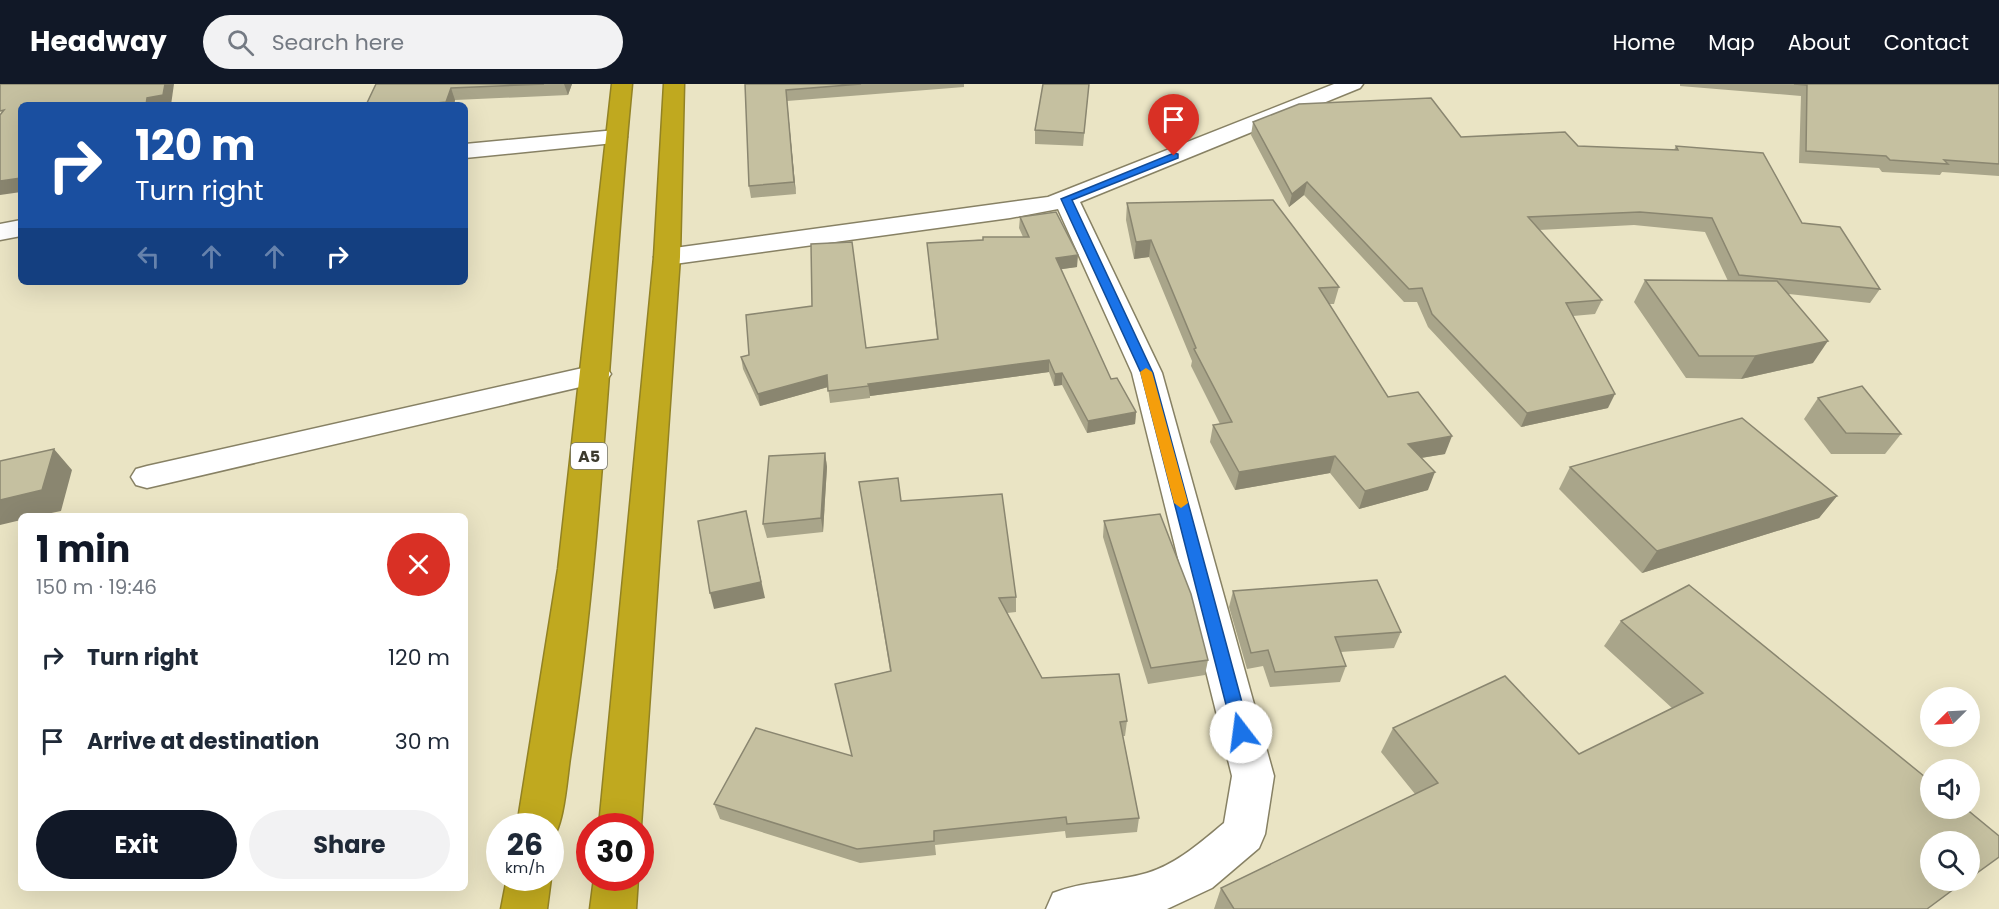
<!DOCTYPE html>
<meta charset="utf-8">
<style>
body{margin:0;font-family:Poppins,sans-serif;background:#f2f2f3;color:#1f2937;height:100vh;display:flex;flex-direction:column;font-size:22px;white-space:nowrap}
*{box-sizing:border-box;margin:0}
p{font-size:20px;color:#747a83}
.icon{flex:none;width:33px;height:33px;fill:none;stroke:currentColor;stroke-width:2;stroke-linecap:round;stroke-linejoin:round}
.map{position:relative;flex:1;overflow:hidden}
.details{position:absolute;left:18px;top:429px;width:450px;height:378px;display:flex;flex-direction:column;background:#fff;border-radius:9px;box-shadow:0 6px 24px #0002}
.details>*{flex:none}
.top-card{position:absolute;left:18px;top:18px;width:450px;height:183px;border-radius:9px;box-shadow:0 6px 24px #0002;background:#1a4fa0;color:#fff;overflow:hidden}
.needle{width:39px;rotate:246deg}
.tools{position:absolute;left:1920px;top:603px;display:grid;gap:12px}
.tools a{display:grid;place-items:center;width:60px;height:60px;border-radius:50%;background:#fff;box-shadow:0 6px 24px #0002;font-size:30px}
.speed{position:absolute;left:486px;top:729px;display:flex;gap:12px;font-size:30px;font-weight:700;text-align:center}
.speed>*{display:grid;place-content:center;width:78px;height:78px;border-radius:50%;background:#fff;box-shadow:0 6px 24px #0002;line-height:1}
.speed small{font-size:15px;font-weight:400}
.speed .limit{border:9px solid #d22;background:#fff;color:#111}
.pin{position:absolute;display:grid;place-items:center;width:51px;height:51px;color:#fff;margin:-62px -26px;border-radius:50% 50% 50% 0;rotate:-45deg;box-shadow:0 0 6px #0007}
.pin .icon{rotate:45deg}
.me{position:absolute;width:66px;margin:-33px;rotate:345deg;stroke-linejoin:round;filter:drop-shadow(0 0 4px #0008)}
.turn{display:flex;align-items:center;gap:21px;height:126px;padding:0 18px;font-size:27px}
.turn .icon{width:78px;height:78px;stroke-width:2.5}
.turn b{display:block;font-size:42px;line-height:51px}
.lanes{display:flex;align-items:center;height:57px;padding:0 18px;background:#0003;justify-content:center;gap:30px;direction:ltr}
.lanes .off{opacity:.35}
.round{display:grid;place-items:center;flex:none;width:63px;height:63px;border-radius:32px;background:#f2f2f3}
.summary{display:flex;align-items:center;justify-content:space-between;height:102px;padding:0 18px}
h1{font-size:36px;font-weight:700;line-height:45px;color:#111827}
.action{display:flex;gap:12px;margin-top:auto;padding:12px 18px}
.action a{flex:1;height:69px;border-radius:36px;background:#111827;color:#fff;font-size:24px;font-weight:700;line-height:69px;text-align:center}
.action a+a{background:#f2f2f3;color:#1f2937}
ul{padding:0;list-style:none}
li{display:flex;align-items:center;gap:18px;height:84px;padding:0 18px}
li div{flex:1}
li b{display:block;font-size:22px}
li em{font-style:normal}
header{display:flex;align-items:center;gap:36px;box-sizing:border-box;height:84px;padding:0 30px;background:#111827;color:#fff}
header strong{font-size:28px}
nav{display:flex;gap:33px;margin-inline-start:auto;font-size:21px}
.search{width:420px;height:54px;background:#f2f2f3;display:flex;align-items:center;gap:15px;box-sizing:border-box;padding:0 21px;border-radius:33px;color:#747a83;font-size:22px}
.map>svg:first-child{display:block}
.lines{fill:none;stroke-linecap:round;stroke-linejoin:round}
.street-casing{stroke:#878164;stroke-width:3}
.highway-casing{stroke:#928224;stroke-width:3}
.street{fill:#fff;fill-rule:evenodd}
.highway{fill:#c0a91f;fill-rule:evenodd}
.wall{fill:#a9a58a}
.shaded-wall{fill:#8a8670}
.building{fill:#c5c0a0;stroke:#8a8670;stroke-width:1.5}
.route{fill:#1a73e8;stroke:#114b97;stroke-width:1.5}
.slow{fill:#f59e0b}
.labels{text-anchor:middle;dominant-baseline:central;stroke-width:4.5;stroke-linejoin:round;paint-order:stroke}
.shield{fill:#fff;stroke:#76756c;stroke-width:1.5}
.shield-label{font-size:16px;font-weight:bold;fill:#3c3a2d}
</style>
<header>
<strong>Headway</strong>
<div class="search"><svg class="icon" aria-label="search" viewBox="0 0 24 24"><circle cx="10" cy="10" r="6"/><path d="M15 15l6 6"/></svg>Search here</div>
<nav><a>Home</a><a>Map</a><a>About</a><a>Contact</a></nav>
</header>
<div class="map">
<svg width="1999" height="825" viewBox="0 0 1999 825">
<rect width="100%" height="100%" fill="#eae4c4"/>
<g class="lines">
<defs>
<g id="street">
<path d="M1334,0H1363L1360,4L1080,118L1162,289L1274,692L1265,750L1259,764L1212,804L1167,825H1046L1053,809C1083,797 1116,798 1147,789C1177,780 1201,758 1224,739L1232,692L1132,289L1058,125L1010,134L667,181L658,179L654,173L658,167L667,165L1048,113Z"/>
<path d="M616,46L624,48L627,53L624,58L465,74V60Z"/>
<path d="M21,136V152L0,156V140Z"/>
<path d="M596,281L606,283L611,290L606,297L147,404L136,401L131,393L136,385L147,382Z"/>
</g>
<g id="highway">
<path d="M612,0H632C610,225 604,451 570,674C567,693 564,746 550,757V742H517L558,485Z"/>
<path d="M664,0H684L680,173L641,742H599L654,173Z"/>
<path d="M550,793L551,794L547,825H501L507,794Z"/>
<path d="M594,794H638L636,825H590Z"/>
</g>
</defs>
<use href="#street" class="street-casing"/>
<use href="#highway" class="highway-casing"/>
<use href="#street" class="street"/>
<use href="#highway" class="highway"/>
</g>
<g class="wall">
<path d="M376,0H572L568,11L455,16L454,21H366Z"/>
<path d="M745,0H964V3L787,17L796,110L751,114L749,102Z"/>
<path d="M1089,0L1083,62L1035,60V46Z"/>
<path d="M1680,0H1999V92L1942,88L1940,91L1882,88L1879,84L1799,79L1801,12L1680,2Z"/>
<path d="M1253,38L1578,62L1674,66L1676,62L1802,139L1880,205L1870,219L1789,210L1813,279L1741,295L1686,294L1634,218L1645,196L1728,197L1705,148L1634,141L1539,146L1602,216L1595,230L1573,232L1608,324L1521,343L1428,243L1417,218H1404L1304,111L1289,123L1251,51Z"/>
<path d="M1127,119L1339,203L1334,220H1329L1388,313L1445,370L1421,374L1428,406L1359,425L1330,389L1235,406L1210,358L1213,341L1220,340L1191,282L1192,277L1149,173L1134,175L1126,136Z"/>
<path d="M1020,133L1077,183L1061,185L1111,295L1136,328L1135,340L1087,349L1062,301L1054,302L1049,288L870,312V314L830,319L828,303L760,322L743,285L741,273L866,264L937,255L927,159L1023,153L1019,144Z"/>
<path d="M1818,314L1901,350L1885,370H1831L1804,335Z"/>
<path d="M825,369L827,383L823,448L767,454L763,440Z"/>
<path d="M1570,383L1837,412L1819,434L1642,489L1559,405Z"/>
<path d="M859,398L901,417L1016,513V528L1007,529L1042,594L1127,637L1125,652H1123L1139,734L1137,748L1066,754L1065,747L935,761L936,771L860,779L720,735L714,720L852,672L835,600L890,587Z"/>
<path d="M1104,437L1208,576L1205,591L1148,600L1103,453Z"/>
<path d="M1689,501L1927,825H1214L1221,804L1415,710L1381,668L1393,644L1579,670L1672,624L1604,562L1621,537Z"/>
<path d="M1233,507L1401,548L1394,564L1341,568L1346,582L1340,598L1270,603L1263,582L1247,585L1229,523Z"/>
</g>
<g class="shaded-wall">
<path d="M165,0H174L171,21H146L147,14Z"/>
<path d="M564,0H572L568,11Z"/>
<path d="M451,4L455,16L454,21H447L446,18Z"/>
<path d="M786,6L787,17L796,110L794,98Z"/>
<path d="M21,94V108L0,111V97Z"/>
<path d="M1307,98L1304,111L1289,123L1292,110Z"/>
<path d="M1151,156L1149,173L1134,175L1136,158Z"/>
<path d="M1078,171L1077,183L1056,186V174Z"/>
<path d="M1828,257L1813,279L1741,295L1755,272Z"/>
<path d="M1049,276V288L870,312L868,300Z"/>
<path d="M1062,289V301L1054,302L1055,290Z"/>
<path d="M827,291L828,303L760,322L758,310Z"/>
<path d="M1615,310L1608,324L1521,343L1527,329Z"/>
<path d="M1136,328L1135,340L1087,349L1088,337Z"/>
<path d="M1452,352L1445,370L1402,377L1408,360Z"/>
<path d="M54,365L72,386L61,427L37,432H21V436L0,441V416Z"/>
<path d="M825,369L827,383L823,448L821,434Z"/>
<path d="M1335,372L1330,389L1235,406L1239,388Z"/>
<path d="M1435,388L1428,406L1359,425L1365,407Z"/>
<path d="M1837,412L1819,434L1642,489L1657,467Z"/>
<path d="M746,427L765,514L714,525L710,509Z"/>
</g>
<g class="building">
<path d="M0,0H165L163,11L147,14L146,21H21V94L0,97V31L4,26L0,27Z"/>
<path d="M376,0H544L451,4L446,18L417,21H366Z"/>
<path d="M745,0H861L786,6L794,98L749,102Z"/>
<path d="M1043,0H1089L1084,49L1035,46Z"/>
<path d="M1794,0H1999V80L1944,76L1948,80L1890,76L1886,72L1806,67L1807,1Z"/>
<path d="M1431,14L1461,53L1565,48L1578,62L1678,66L1676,62L1763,69L1802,139L1840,143L1880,205L1739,191L1712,134L1640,128L1528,133L1602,216L1566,219L1615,310L1527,329L1432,230L1422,204L1409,205L1307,98L1292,110L1253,38L1299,20Z"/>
<path d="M1273,116L1339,203L1319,204L1388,313L1418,308L1452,352L1408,360L1435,388L1365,407L1335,372L1239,388L1213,341L1232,338L1194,265L1196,264L1151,156L1136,158L1127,119Z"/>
<path d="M1056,128L1078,171L1056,174L1111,295L1117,294L1136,328L1088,337L1062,289L1055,290L1049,276L868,300L869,302L828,307L827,291L758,310L741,273L749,271L746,231L812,222L811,160L852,158L866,264L938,255L927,159L983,156V153H1029L1020,133Z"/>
<path d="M1645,196L1777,197L1828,257L1755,272H1699Z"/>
<path d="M1862,302L1901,350L1846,349L1818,314Z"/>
<path d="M1742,334L1837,412L1657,467L1570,383Z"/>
<path d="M54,365L42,406L0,416V377Z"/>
<path d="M825,369L821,434L763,440L769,372Z"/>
<path d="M898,394L901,417L1002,410L1016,513L999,514L1042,594L1119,590L1127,637L1120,638L1139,734L1067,740L1066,733L934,747V757L857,765L714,720L756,644L852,672L835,600L891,587L859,398Z"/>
<path d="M746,427L761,498L710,509L698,437Z"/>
<path d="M1160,430L1191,510L1208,576L1151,584L1104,437Z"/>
<path d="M1377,496L1401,548L1335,553L1346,582L1275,588L1268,566L1251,569L1233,507Z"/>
<path d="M1689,501L1930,697V724H1965L1999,752V773L1970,794V758H1930V796H1966L1927,825H1234L1221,804L1438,699L1393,644L1505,592L1579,670L1703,609L1621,537Z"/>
</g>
<path class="route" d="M1174,69L1178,70V74L1072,116L1153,289L1250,648L1247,653L1241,655L1236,653L1233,648L1141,289L1061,115Z"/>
<path class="slow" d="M1146,284L1152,288L1188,419L1181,424L1174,419L1140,288Z"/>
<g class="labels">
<rect class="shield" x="571" y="359" width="36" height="26" rx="4.5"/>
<g class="shield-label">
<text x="589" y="372">A5</text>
</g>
</g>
</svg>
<div class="tools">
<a><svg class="needle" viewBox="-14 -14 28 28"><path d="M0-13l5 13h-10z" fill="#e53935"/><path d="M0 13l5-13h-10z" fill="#747a83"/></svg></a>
<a><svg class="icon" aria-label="sound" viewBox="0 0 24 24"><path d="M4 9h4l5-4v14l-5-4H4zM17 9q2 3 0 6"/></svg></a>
<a><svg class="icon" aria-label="search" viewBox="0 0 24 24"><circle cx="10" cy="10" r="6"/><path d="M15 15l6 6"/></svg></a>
</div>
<div class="speed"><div>26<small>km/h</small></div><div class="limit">30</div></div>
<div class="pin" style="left:1174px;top:72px;background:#d93025"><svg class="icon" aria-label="arrive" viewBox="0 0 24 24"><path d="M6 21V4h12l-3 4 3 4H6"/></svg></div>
<svg class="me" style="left:1241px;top:648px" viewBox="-20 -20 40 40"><circle r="19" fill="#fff"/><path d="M0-13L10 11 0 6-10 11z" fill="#1a73e8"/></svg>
<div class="top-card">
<div class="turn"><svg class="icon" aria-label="right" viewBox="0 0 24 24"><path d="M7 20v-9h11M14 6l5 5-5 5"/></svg><div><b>120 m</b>Turn right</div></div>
<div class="lanes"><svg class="icon off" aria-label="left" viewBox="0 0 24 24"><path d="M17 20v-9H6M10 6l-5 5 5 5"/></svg><svg class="icon off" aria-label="ahead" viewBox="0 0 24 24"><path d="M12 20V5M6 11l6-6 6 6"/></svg><svg class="icon off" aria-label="ahead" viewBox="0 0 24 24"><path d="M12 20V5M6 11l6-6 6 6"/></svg><svg class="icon" aria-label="right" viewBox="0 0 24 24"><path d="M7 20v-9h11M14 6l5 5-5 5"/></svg></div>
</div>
<section class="details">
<div class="summary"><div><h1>1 min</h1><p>150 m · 19:46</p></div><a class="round" style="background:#d93025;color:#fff"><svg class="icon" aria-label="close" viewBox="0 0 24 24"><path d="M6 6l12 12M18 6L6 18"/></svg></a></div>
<ul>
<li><svg class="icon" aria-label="right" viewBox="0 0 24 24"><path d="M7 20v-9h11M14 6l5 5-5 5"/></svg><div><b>Turn right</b></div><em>120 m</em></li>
<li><svg class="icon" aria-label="arrive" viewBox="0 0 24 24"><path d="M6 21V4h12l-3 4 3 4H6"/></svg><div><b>Arrive at destination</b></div><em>30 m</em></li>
</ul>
<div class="action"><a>Exit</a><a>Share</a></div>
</section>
</div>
